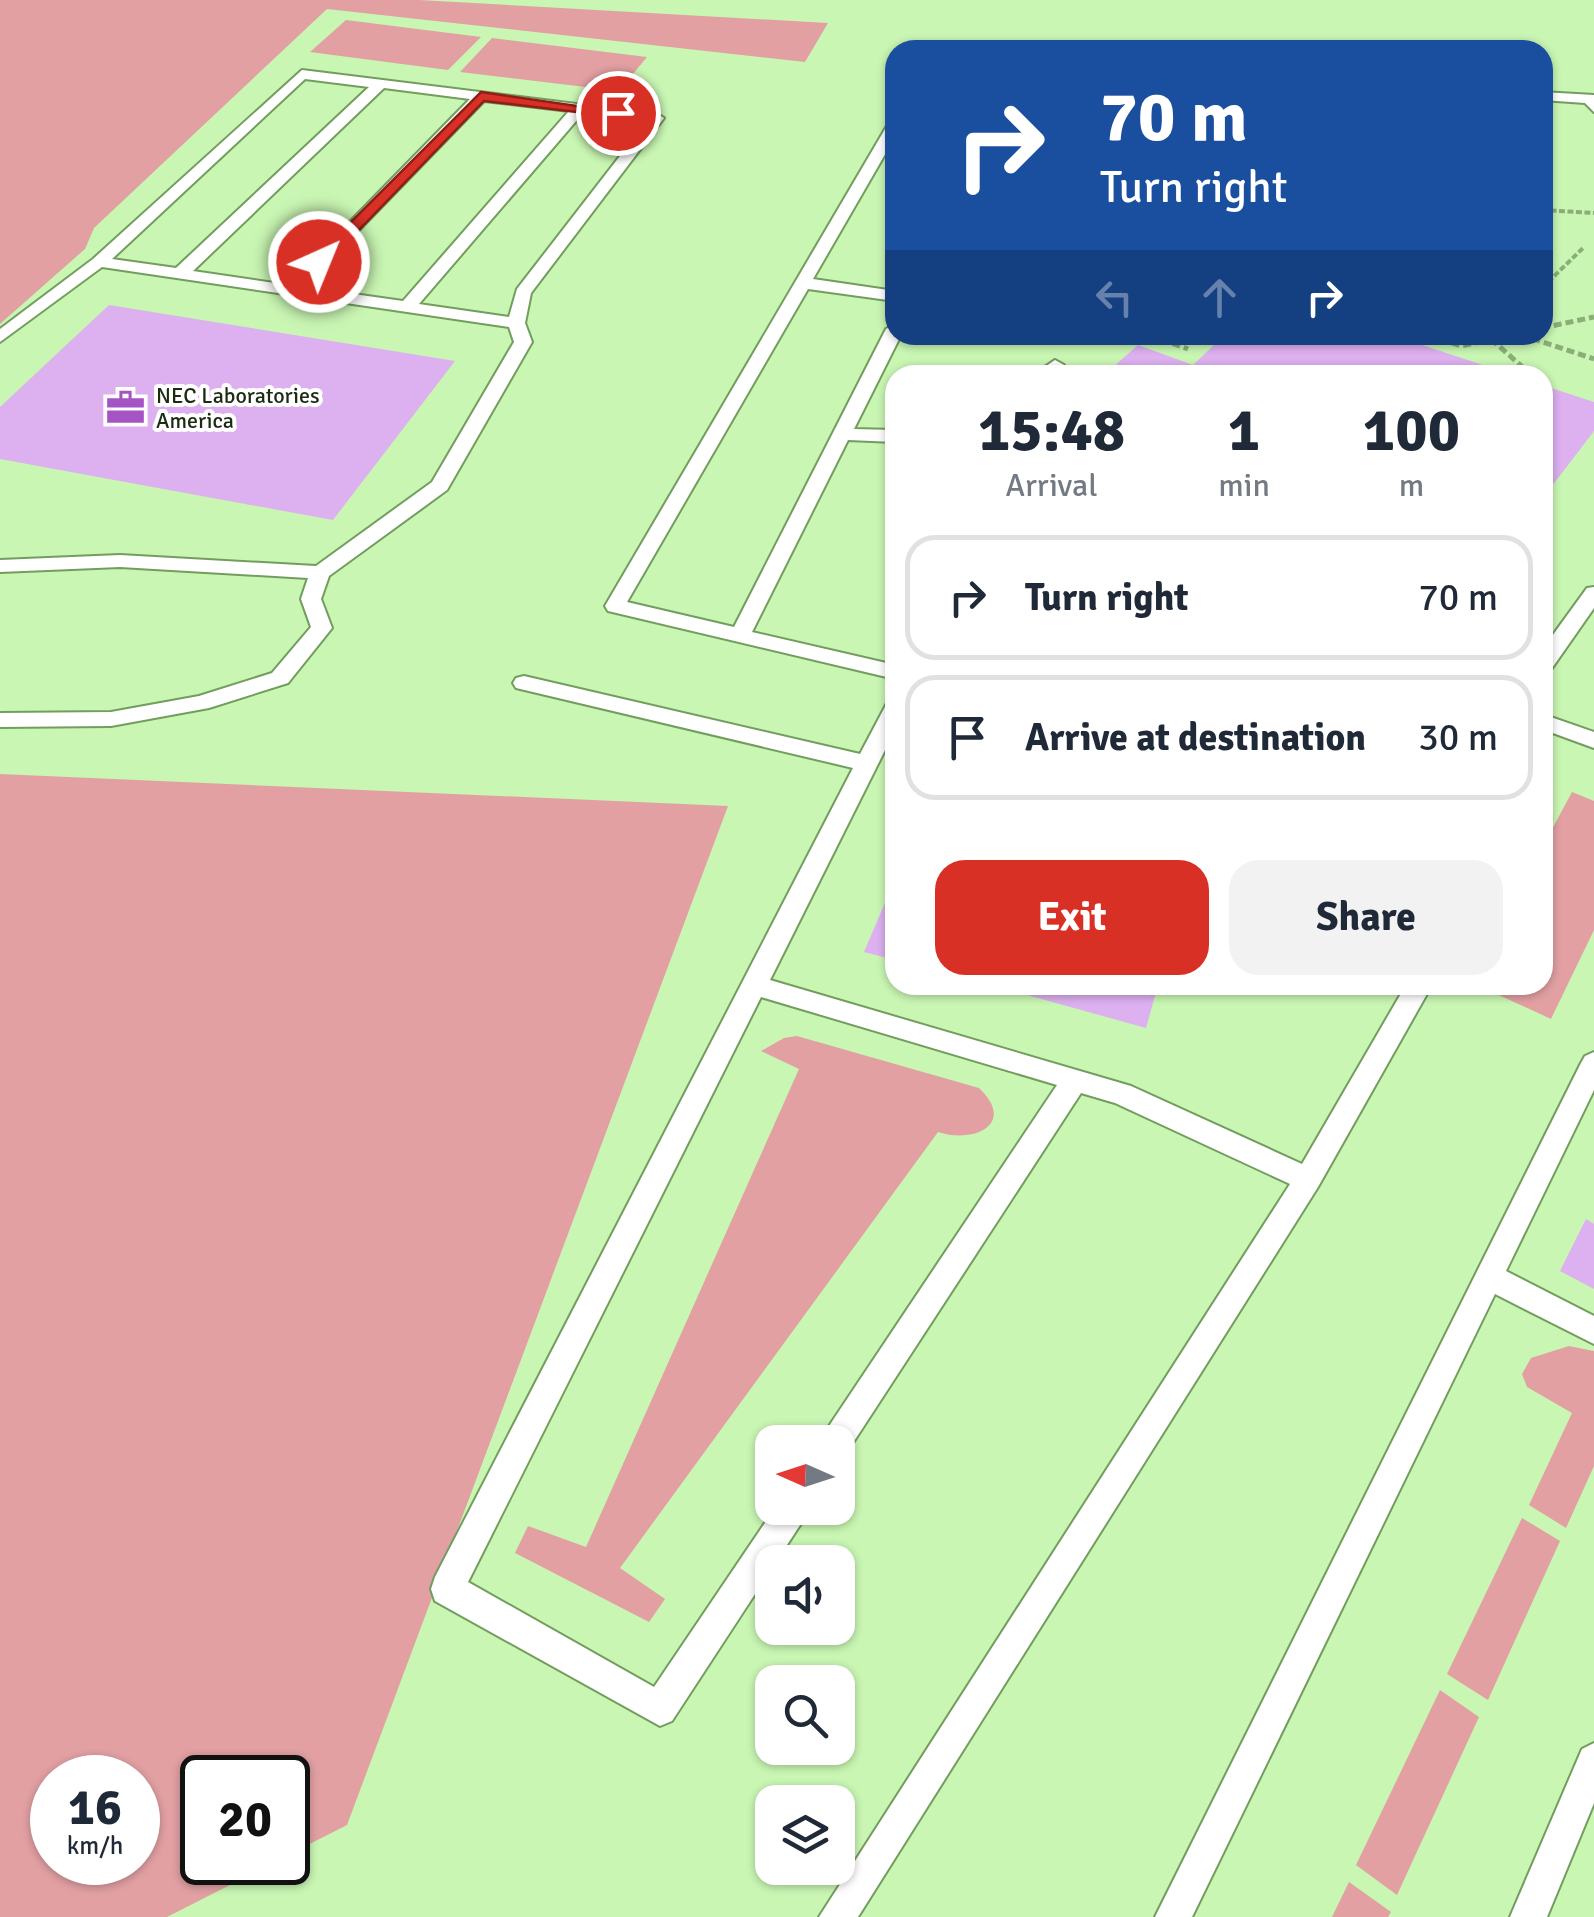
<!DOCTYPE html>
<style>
body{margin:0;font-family:Signika,sans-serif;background:#f2f2f3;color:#1f2937;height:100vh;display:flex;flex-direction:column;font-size:38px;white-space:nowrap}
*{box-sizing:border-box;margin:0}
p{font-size:32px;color:#747a83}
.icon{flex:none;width:55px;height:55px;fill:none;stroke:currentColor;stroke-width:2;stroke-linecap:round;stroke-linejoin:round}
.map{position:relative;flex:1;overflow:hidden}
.panel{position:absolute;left:885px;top:365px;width:668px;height:630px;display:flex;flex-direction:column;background:#fff;border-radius:30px;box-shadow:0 2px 8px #0004}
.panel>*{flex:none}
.hud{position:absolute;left:885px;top:40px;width:668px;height:305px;border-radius:30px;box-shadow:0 2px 8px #0004;background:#1a4fa0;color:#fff;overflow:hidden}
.needle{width:65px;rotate:273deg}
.buttons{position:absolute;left:755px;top:1425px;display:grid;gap:20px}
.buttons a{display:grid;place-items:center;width:100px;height:100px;border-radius:20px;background:#fff;box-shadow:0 2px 8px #0004;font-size:50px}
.speed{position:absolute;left:30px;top:1755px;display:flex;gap:20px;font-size:50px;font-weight:700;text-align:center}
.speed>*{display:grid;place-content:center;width:130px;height:130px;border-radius:50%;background:#fff;box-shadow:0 2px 8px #0004;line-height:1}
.speed small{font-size:25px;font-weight:400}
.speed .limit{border:5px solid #111;border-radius:15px;background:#fff;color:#111}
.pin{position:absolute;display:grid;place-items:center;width:85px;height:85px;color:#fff;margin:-42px;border:5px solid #fff;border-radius:50%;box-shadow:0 2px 10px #0007}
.me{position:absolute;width:110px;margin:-55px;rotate:44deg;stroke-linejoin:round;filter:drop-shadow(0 0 8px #0008)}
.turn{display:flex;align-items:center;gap:35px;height:210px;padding:0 50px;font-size:45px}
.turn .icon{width:130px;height:130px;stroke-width:2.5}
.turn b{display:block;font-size:70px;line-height:85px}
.lanes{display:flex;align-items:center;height:95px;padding:0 50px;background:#0003;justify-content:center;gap:50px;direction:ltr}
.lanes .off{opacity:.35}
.eta{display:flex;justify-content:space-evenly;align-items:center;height:170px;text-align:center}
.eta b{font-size:60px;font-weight:800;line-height:70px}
.primary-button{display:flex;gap:20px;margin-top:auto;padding:20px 50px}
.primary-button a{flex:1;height:115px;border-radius:30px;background:#d93025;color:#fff;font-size:40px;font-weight:800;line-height:115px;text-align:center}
.primary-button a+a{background:#f2f2f3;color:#1f2937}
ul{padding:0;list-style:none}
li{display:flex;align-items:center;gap:30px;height:125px;margin:0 20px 15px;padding:0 30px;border:5px solid #e0e1e3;border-radius:30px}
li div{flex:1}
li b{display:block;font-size:38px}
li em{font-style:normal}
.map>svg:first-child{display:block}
.green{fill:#e2a0a3;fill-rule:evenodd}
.building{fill:#ddb0f0}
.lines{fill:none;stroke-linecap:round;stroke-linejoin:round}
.service-casing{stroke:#739d5e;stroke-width:4}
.path-far1{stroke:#8bae79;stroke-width:4;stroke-dasharray:6 2.5;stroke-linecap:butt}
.path{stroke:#8bae79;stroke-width:5;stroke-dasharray:8 4;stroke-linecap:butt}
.service{fill:#fff;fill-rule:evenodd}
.route{fill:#d93025;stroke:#8d1f18;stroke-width:2.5}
.labels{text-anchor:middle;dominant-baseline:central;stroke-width:8;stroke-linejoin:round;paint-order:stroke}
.far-poi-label{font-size:22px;fill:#1a2b11;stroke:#fff;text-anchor:start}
</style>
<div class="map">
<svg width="1594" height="1917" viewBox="0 0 1594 1917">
<rect width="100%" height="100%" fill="#c9f6b3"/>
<g class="green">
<path d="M0,0H419L828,23L805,62L327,9L94,228L85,249L0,324Z"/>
<path d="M346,20L481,37L448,70L310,52Z"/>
<path d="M492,38L647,57L619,91L460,72Z"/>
<path d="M0,774L728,806L347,1825L288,1855V1778H202V1862L273,1863L167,1917H0ZM52,1778H138V1862H52Z"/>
<path d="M1572,792L1594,801V930L1551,1019L1477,985H1542L1543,846Z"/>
<path d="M797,1036L979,1088C1017,1124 974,1144 938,1132L620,1568L665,1599L649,1622L515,1553L528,1526L586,1547L799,1069L761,1051L784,1038Z"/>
<path d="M1569,1346L1594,1351V1466L1566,1528L1529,1505L1572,1413L1527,1387L1522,1374L1531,1358Z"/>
<path d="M1522,1518L1560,1541L1488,1700L1447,1674Z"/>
<path d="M1440,1690L1479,1717L1397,1895L1356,1865Z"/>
<path d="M1349,1882L1391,1912L1388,1917H1332Z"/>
</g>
<g class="building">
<path d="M109,305L455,361L333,520L0,459V407Z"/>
<path d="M1187,335H1392L1510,374L1104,375L1138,345L1193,365L1214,345Z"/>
<path d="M1542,385L1594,402V431L1542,499Z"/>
<path d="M895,879V960L864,952Z"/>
<path d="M991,985H1158L1146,1028Z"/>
<path d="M1586,1219L1594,1224V1289L1560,1271Z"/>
</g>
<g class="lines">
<defs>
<g id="service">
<path d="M302,70L657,114L664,118L531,293L525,323L532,342L447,490L329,576L321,599L332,628L288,683L209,708L111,726L0,727V713L111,712L199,696L272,673L311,627L301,599L308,578L120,567L0,572V560L120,555L316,566L432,482L514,342L509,327L102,267L0,342V329L93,259ZM305,79L369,87L176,268L112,259ZM384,88L470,99L288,285L193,271ZM484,101L569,111L403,301L304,287ZM583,113L647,121L517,289L509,317L419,304Z"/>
<path d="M1542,92L1594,95V112L1585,103L1542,100Z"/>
<path d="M895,120V137L813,279L895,291V301L808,289L627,602L734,627L886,329L895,324V335H901L854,429L895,430V442L848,440L752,632L895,665V679L608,611L605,606L888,124Z"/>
<path d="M1055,360L1064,365L1053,375H1033Z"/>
<path d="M1594,587V608L1550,671L1542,673V650L1587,588Z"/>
<path d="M524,676L860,754L887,703L895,701V730L770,980L1131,1086L1302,1164L1406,985H1432L1318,1187L858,1917H819L1290,1184L1115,1103L1081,1093L847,1452L838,1456V1442H821L825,1432L1057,1085L761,997L468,1582L654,1687L775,1508H809L804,1519L672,1721L660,1726L435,1601L431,1589L435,1577L853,768L516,688L513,683L516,678Z"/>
<path d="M1542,714L1594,732V748L1542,729Z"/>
<path d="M1594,1052V1090L1506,1271L1594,1316V1344L1495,1294L1192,1917H1155L1581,1063L1585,1056Z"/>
<path d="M1594,1743V1803L1547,1917H1510L1582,1749Z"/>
</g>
</defs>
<use href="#service" class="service-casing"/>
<g class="path-far1">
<path d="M1542,210L1594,213"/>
<path d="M1542,288L1583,248"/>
</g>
<g class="path">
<path d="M1542,328L1594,317"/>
<path d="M1150,335L1188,349"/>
<path d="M1429,335L1461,346L1511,335"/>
<path d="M1521,335L1594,359"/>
<path d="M1491,339L1527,371"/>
</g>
<use href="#service" class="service"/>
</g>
<path class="route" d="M481,92L625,113L618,117L484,101L324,266H314V259Z"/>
<defs>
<symbol id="office-bare" viewBox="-9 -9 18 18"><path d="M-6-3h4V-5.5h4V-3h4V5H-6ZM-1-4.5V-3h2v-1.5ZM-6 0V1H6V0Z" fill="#a554c4" stroke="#fff" stroke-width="2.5" paint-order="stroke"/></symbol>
</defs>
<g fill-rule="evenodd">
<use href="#office-bare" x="98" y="380" width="55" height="55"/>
</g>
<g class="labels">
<g class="far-poi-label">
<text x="156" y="395">NEC Laboratories<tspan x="156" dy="25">America</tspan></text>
</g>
</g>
</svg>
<div class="buttons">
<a><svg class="needle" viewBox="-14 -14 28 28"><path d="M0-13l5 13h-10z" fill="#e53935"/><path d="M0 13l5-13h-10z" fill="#747a83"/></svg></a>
<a><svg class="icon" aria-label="sound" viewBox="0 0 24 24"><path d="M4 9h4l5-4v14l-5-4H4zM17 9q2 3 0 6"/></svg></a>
<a><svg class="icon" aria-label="search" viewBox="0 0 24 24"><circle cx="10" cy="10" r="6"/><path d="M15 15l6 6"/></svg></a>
<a><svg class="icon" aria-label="layers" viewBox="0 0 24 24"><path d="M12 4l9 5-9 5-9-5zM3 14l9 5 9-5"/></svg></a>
</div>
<div class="speed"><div>16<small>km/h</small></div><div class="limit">20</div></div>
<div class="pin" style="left:618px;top:113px;background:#d93025"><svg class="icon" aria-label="arrive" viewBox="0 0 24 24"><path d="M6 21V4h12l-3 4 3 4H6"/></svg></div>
<svg class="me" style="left:319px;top:262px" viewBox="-20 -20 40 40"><circle r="17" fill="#d93025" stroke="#fff" stroke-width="3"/><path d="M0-11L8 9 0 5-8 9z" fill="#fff"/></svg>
<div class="hud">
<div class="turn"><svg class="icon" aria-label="right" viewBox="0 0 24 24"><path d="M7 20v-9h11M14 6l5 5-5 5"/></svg><div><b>70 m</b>Turn right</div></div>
<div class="lanes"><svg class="icon off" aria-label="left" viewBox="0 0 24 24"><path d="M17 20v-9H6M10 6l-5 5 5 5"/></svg><svg class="icon off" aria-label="ahead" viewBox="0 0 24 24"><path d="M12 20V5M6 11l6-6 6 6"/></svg><svg class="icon" aria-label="right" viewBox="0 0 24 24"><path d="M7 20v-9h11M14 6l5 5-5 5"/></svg></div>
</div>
<section class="panel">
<div class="eta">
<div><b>15:48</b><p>Arrival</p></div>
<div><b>1</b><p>min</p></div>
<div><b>100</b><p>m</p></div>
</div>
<ul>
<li><svg class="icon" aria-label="right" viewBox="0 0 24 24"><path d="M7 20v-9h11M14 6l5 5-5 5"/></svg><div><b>Turn right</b></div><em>70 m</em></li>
<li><svg class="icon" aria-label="arrive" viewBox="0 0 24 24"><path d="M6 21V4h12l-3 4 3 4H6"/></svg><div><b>Arrive at destination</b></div><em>30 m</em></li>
</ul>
<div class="primary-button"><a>Exit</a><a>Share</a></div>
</section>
</div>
